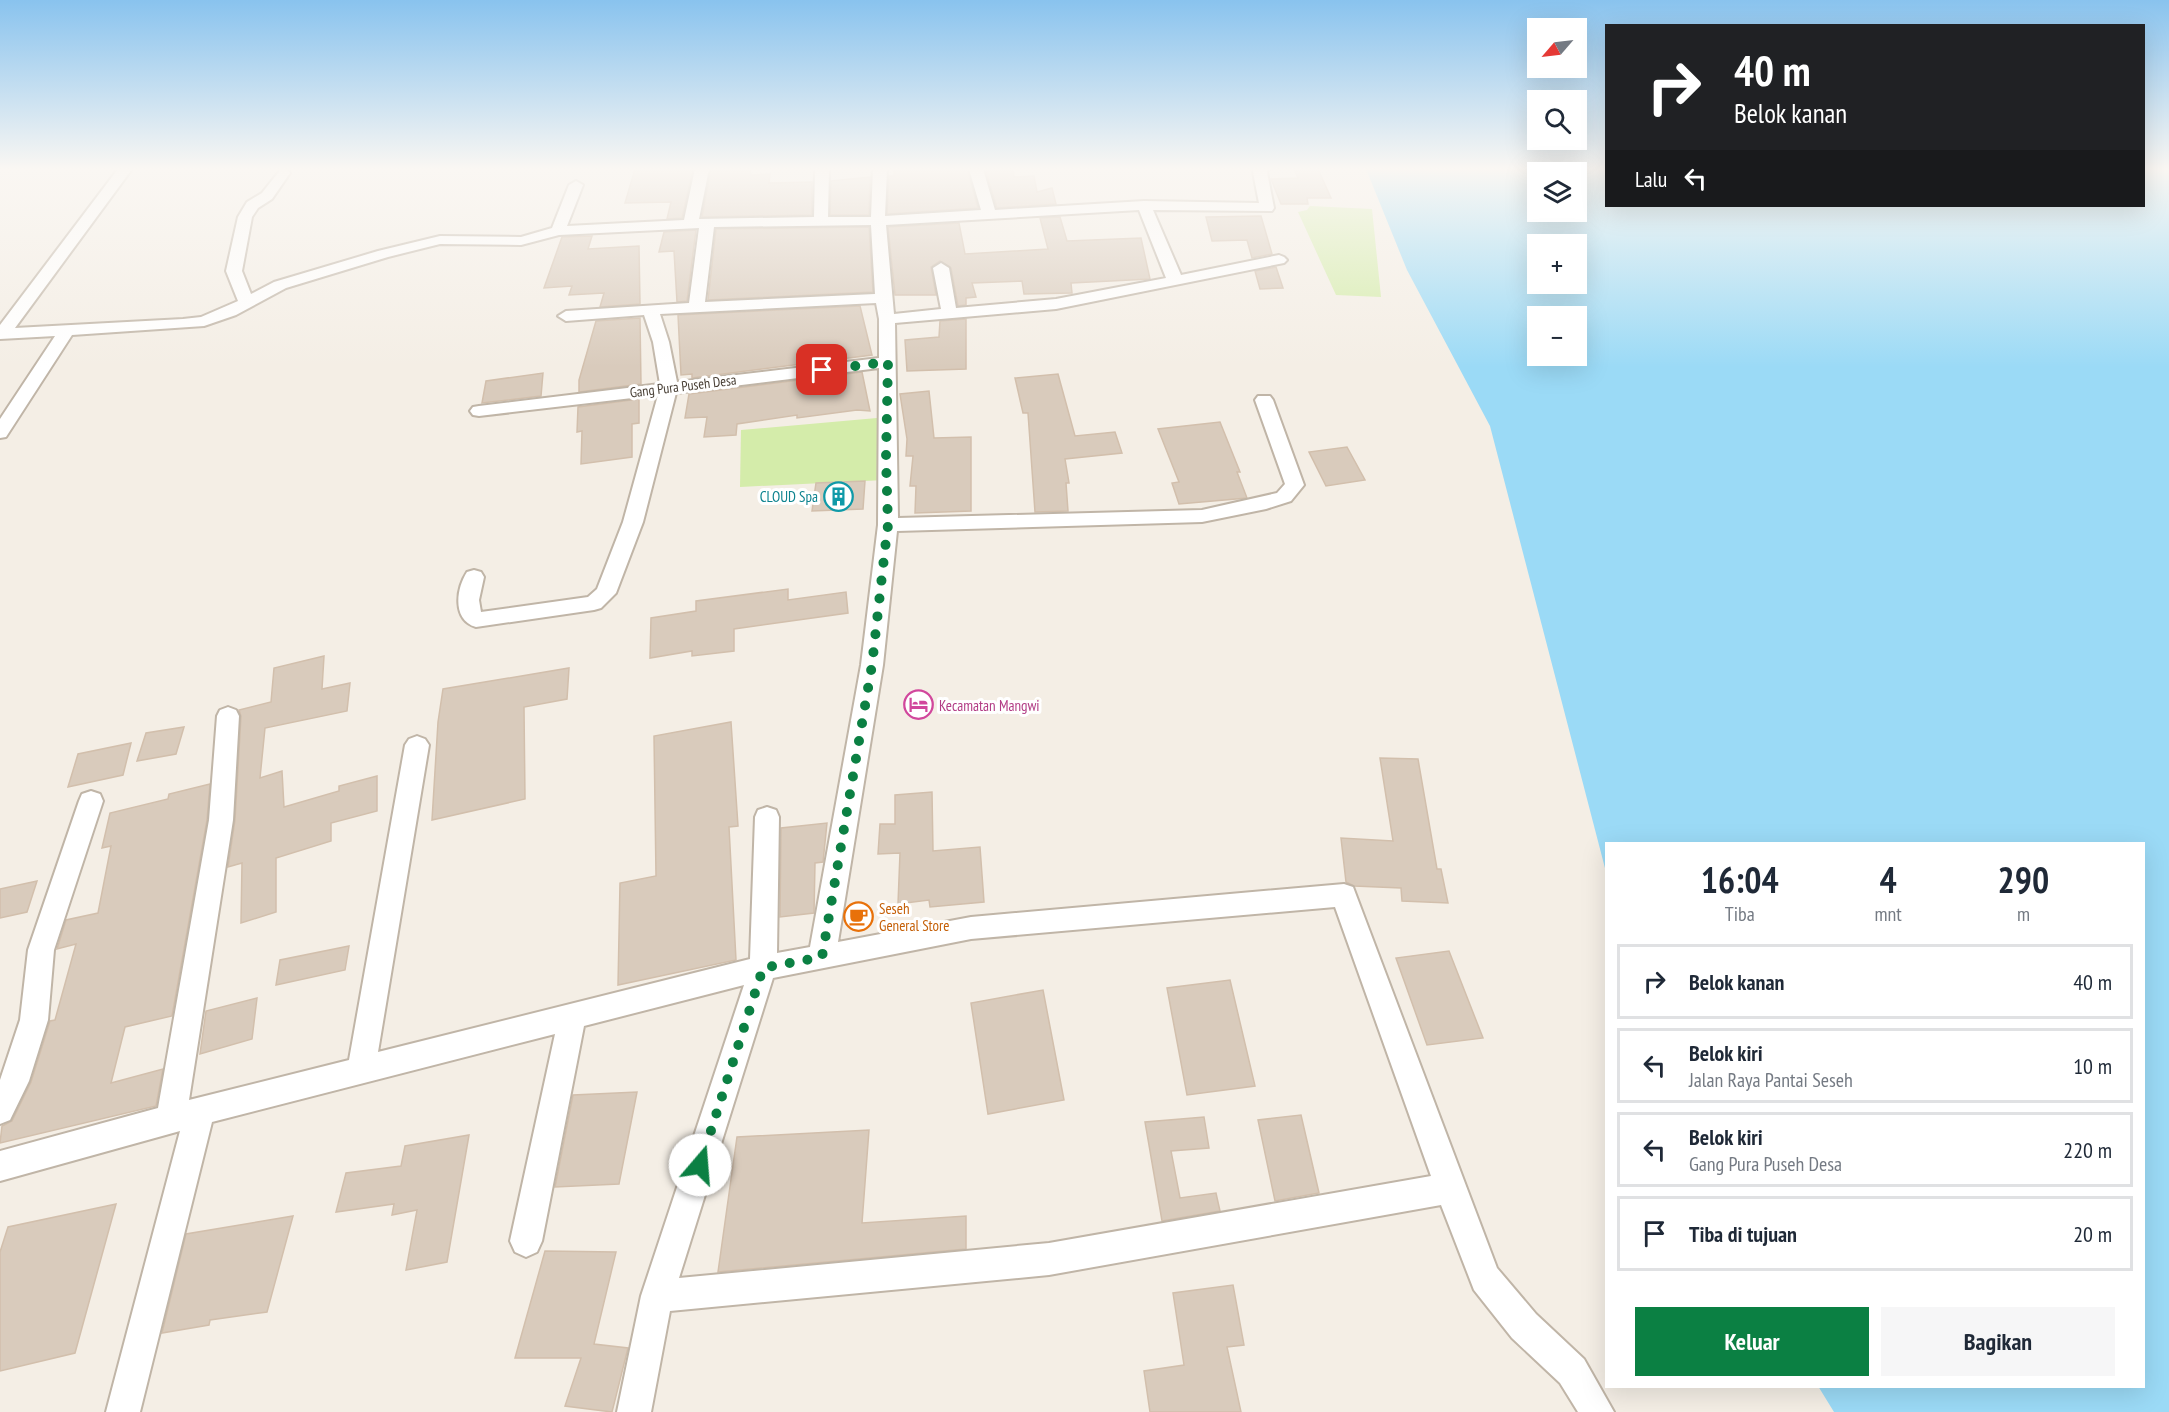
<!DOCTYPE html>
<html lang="id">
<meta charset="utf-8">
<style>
body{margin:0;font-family:"PT Sans Narrow",sans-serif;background:#f6f6f7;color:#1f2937;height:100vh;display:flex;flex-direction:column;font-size:22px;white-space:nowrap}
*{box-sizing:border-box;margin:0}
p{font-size:20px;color:#747a83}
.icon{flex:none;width:33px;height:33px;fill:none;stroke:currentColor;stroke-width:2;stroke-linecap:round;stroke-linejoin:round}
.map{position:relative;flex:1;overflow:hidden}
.panel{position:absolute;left:1605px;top:842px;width:540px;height:546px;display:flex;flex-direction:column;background:#fff;border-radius:0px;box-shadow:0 6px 24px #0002}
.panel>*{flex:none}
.hud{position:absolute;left:1605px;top:24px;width:540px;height:183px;border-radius:0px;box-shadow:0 6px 24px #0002;background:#202124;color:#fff;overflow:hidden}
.needle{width:39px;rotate:242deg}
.fabs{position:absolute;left:1527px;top:18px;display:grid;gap:12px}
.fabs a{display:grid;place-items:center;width:60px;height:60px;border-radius:0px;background:#fff;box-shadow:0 6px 24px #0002;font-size:30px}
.pin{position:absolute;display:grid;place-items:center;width:51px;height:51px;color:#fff;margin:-26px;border-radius:12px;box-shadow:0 3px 9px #0006}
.me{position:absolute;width:66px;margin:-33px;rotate:18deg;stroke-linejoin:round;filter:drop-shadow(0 0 4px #0008)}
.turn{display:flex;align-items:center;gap:21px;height:126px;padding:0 30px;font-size:27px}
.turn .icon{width:78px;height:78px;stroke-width:2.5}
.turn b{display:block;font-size:42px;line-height:51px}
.then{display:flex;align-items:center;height:57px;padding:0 30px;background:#0003;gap:12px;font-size:22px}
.eta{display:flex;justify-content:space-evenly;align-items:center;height:102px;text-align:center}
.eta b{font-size:36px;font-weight:700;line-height:42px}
.action{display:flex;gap:12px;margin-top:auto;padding:12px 30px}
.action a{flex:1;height:69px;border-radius:0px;background:#0b8043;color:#fff;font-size:24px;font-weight:700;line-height:69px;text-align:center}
.action a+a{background:#f6f6f7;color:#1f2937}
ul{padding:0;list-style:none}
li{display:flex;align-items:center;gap:18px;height:75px;margin:0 12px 9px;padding:0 18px;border:3px solid #e0e1e3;border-radius:0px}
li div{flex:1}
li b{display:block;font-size:22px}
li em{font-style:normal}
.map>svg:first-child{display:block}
.green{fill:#d4ecaa}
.water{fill:#9bdaf6;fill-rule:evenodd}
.building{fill:#d9cbbc;stroke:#d2bfac;stroke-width:1.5}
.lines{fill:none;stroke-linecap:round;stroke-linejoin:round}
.street-casing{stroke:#c0b5a7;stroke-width:4}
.street{fill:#fff;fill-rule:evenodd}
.route{stroke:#0b8043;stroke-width:10;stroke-dasharray:0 18}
.labels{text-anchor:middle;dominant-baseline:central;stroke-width:6;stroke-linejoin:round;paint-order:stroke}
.far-street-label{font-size:14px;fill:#473e34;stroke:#fff}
.culture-label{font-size:15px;fill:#0d838f;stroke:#fff;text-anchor:end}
.hotel-label{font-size:15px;fill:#b23c85;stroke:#fff;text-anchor:start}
.food-label{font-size:15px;fill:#c56008;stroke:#fff;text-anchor:start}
</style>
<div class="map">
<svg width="2169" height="1412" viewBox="0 0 2169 1412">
<rect width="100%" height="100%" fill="#f4eee5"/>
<g class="green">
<path d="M1310,206L1372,209L1381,297L1336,295L1298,212L1307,210Z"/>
<path d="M888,417L885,480L740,487L741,430Z"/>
</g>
<path class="water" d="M1366,169H1606V206H2144V169H2169V1412H1834L1818,1386H2144V843H1606V872L1490,426L1407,270ZM1538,172H1576V212H1538ZM1538,244H1576V284H1538ZM1538,316H1576V356H1538Z"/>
<g class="building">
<path d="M635,169H693L682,218L667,219L671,202L625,203Z"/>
<path d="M711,169H750L751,175L770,174L769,183L812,182V215L702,217Z"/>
<path d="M894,169H967L978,208L887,214L889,176H894Z"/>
<path d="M985,169H1013L1014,177L1034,176L1037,192L1052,188L1056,204L997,208Z"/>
<path d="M1294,169H1318L1331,198H1307L1308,204H1281L1271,179L1298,178Z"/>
<path d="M870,177L869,215H830L831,181Z"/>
<path d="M1261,216L1272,254L1252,258L1247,240L1212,241L1206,217Z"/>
<path d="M1060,217L1067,241L1141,238L1150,279L1071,283L1072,293L1024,294L1022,281L972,283L976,297L966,298V305L958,306L951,268L940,261L931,267L936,295H895L888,227L959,223L965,254L1048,249L1040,218Z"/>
<path d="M869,227L873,292L708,300L716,229Z"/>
<path d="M696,230L687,301L677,302L674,251L659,252L664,232Z"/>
<path d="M592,236L588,249L639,246L640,304L600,307L604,293L569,295L572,286L544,288L562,237Z"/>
<path d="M1276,267L1283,288L1260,289L1255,271Z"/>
<path d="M860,306L872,355L692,378V374L681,375L678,315Z"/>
<path d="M640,318L641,384L579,392V380L596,321Z"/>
<path d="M966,319V369L907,371L905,340L939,337L940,321Z"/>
<path d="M862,372L870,411L857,410L797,418V415L737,424L736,435L704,437L707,417L685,418L689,394Z"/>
<path d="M543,373L541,396L482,403L486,381Z"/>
<path d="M1058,374L1075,436L1115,432L1122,453L1065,459L1069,483H1066L1068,511L1035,512L1028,413H1023L1015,378Z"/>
<path d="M929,391L934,438L971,437V511L915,513L916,486H910L913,456H906L907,439L900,394Z"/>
<path d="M639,399V423L632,424V457L581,464L582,431L577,432L578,407Z"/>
<path d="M1220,422L1240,472H1237L1247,498L1179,504L1172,483L1179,482L1158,429Z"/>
<path d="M1347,447L1365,480L1326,486L1309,452Z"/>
<path d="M865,481L863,509L812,511L816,483Z"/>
<path d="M788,589V600L846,592L848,613L734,629V651L692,656V651L650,658L651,618L696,611V601Z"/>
<path d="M324,656L322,689L350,683L347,711L265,728L260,778L282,771L284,807L339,791V786L377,776V811L331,823V841L276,858V912L241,923L242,863L228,867L235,820L241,716L239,710L271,702L274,668Z"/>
<path d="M569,668L567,699L524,707L525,799L432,820L438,722L443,689Z"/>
<path d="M731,722L738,826L729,827L736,960L618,985L620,883L656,876L654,736Z"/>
<path d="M184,727L176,754L137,761L146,733Z"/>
<path d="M131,743L123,775L68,787L78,754Z"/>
<path d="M1380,758L1418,759L1437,869H1441L1448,903L1402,901L1401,888L1354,886L1346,882L1341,838L1393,841Z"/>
<path d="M210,784L207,820L172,1016L125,1027L111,1083L163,1069L156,1106L0,1143L2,1126L12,1121L31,1082L50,1021L55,1020L76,944L57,949L66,920L98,913L111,846L102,848L110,813L168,799L169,794Z"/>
<path d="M932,792L933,851L980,847L984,902L930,907L929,900L898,904L900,853L878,854L880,824H895V795Z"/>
<path d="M827,823L823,862L815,863L814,913L780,917L781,828Z"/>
<path d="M37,881L27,912L0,918V889Z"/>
<path d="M349,946L345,970L276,985L280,960Z"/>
<path d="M1449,951L1483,1038L1427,1045L1396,958Z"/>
<path d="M1230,980L1255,1086L1187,1095L1167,988Z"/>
<path d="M1043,990L1064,1100L988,1114L971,1003Z"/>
<path d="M257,998L252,1039L200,1054L206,1011Z"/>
<path d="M637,1092L619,1184L555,1187L573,1095Z"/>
<path d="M1301,1115L1319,1193L1275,1201L1258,1120Z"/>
<path d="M1204,1117L1209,1148L1171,1151L1180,1198L1216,1193L1220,1211L1162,1221L1145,1122Z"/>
<path d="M869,1130L862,1223L966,1216V1249L718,1272L737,1137Z"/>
<path d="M469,1135L447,1262L406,1270L417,1210L392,1215L394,1204L336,1212L346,1173L401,1166L405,1146Z"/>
<path d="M116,1204L75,1353L0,1371V1252L8,1227Z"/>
<path d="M293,1216L267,1312L210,1320L209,1325L162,1333L186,1234Z"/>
<path d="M545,1251L616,1252L594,1344L628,1348L612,1412L565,1406L581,1358H515Z"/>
<path d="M1233,1285L1244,1345L1227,1347L1241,1412H1150L1144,1371L1184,1365L1173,1293Z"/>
</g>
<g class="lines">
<defs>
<g id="street">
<path d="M118,169H132L15,328L183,319L201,317L238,301L226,271L238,217L247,202L262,193L281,169L288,170L290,173L272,199L258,208L252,217L242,271L251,294L274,282L378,251L440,236L521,237L552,228L569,185L576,181L583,185L567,226L684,220L695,169H709L699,219L814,217L815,169H829L828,217H871L873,169H887L885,216L981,210L969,169H983L995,210L1144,201L1259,203L1253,172L1255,169H1269L1267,172L1274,208L1272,211L1153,210L1181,275L1279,255L1284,257L1287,260L1284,263L1056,309L895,323L898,518L1202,510L1277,493L1285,484L1255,400L1258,396H1270L1273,400L1304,485L1291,501L1266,509L1202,522L897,531L883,665L838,942L971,917L1344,884L1353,887L1497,1268L1536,1314L1584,1359L1614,1412H1578L1560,1383L1512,1338L1474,1290L1441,1205L1049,1275L670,1311L651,1412H617L641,1296L744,985L584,1026L542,1241L537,1252L526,1257L515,1252L510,1241L555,1034L212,1122L140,1412H106L180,1131L0,1181V1151L158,1108L209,820L217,716L220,710L228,707L236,710L239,716L233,820L189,1100L349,1060L405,745L409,739L417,736L425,739L429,745L378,1052L750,959L755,817L758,810L767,807L776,810L779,817L777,953L810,947L861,665L878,525L879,368L676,393L643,522L616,593L601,608L594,610L476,627C452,620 456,589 467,572L474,570L481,572L484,577L479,600L481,612L588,597L597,589L623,522L658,395L479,416L473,415L470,411L473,407L479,406L660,384L653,342L644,315L566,321L558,316L566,311L689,303L699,228L559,235L521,245L440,244L388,257L286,288L236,315L204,326L72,335L6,437L0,438V419L55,336L0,339V325ZM1139,210L1166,278L1056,299L956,308L949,268L941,263L933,268L941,309L894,314L886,225ZM871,225L875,294L705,302L714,227ZM876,303L879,319V358L677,382L669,342L660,314ZM1335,907L1431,1176L1049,1243L679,1278L773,978L971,939Z"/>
<path d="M91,791L100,794L103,801L54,950L48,1020L29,1081L10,1120L0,1124V1080L20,1020L28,950L79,801L82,794Z"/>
</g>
</defs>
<use href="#street" class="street-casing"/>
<use href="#street" class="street"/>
</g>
<linearGradient id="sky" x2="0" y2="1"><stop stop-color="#89c3ee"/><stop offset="0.46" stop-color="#faf7f3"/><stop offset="1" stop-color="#faf7f3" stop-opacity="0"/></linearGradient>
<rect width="2169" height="367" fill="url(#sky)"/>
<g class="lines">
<path class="route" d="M700,1165L763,968L822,957L872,665L885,549L888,525L886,458L888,362L822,370"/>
</g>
<defs>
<symbol id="building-ring" viewBox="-11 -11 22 22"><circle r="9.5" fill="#fff" stroke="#0f9aa8" stroke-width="1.5"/><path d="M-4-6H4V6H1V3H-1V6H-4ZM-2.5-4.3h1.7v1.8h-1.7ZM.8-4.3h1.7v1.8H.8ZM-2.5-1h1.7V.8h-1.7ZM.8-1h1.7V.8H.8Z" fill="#0f9aa8"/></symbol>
<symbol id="hotel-ring" viewBox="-11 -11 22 22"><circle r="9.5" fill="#fff" stroke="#d1479c" stroke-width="1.5"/><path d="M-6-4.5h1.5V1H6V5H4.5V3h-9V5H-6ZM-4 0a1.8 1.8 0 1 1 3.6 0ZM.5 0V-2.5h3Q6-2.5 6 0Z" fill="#d1479c"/></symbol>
<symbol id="cafe-ring" viewBox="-11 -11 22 22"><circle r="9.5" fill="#fff" stroke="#e8710a" stroke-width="1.5"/><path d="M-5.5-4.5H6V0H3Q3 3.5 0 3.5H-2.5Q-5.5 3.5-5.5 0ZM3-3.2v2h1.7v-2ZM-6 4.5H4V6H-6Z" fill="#e8710a"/></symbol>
</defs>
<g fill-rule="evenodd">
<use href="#building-ring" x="822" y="480" width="33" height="33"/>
<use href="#hotel-ring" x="902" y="688" width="33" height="33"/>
<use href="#cafe-ring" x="842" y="900" width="33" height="33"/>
</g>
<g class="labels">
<g class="far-street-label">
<text transform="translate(683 386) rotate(-7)">Gang Pura Puseh Desa</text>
</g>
<g class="culture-label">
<text x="818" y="496">CLOUD Spa</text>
</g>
<g class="hotel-label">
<text x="939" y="705">Kecamatan Mangwi</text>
</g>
<g class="food-label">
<text x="879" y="908">Seseh<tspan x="879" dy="17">General Store</tspan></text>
</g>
</g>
</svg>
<div class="fabs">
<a><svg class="needle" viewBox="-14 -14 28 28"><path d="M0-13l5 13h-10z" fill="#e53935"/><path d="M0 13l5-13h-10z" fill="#747a83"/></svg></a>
<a><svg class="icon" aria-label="search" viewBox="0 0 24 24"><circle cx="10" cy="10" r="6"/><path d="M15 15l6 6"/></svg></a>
<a><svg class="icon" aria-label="layers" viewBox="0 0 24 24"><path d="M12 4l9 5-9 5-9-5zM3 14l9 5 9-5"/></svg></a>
<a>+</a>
<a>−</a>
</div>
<div class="pin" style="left:822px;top:370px;background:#d93025"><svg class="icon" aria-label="arrive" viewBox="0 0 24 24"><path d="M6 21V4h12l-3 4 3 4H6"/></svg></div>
<svg class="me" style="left:700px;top:1165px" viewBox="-20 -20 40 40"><circle r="19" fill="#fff"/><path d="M0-13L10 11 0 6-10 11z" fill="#0b8043"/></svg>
<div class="hud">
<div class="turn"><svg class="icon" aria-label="right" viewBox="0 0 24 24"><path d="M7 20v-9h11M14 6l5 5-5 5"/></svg><div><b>40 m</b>Belok kanan</div></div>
<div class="then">Lalu<svg class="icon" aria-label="left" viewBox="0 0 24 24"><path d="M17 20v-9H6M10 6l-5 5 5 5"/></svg></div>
</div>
<section class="panel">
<div class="eta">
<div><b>16:04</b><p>Tiba</p></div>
<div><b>4</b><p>mnt</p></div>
<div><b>290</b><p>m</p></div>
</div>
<ul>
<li><svg class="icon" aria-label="right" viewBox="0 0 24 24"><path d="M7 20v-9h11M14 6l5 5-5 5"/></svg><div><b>Belok kanan</b></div><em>40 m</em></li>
<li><svg class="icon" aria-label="left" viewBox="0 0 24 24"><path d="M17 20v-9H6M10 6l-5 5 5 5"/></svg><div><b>Belok kiri</b><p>Jalan Raya Pantai Seseh</p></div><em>10 m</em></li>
<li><svg class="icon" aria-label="left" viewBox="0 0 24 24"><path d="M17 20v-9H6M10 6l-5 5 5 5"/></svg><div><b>Belok kiri</b><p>Gang Pura Puseh Desa</p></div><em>220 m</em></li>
<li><svg class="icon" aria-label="arrive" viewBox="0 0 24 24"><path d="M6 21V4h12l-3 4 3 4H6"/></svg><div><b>Tiba di tujuan</b></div><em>20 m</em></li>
</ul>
<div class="action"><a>Keluar</a><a>Bagikan</a></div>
</section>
</div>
